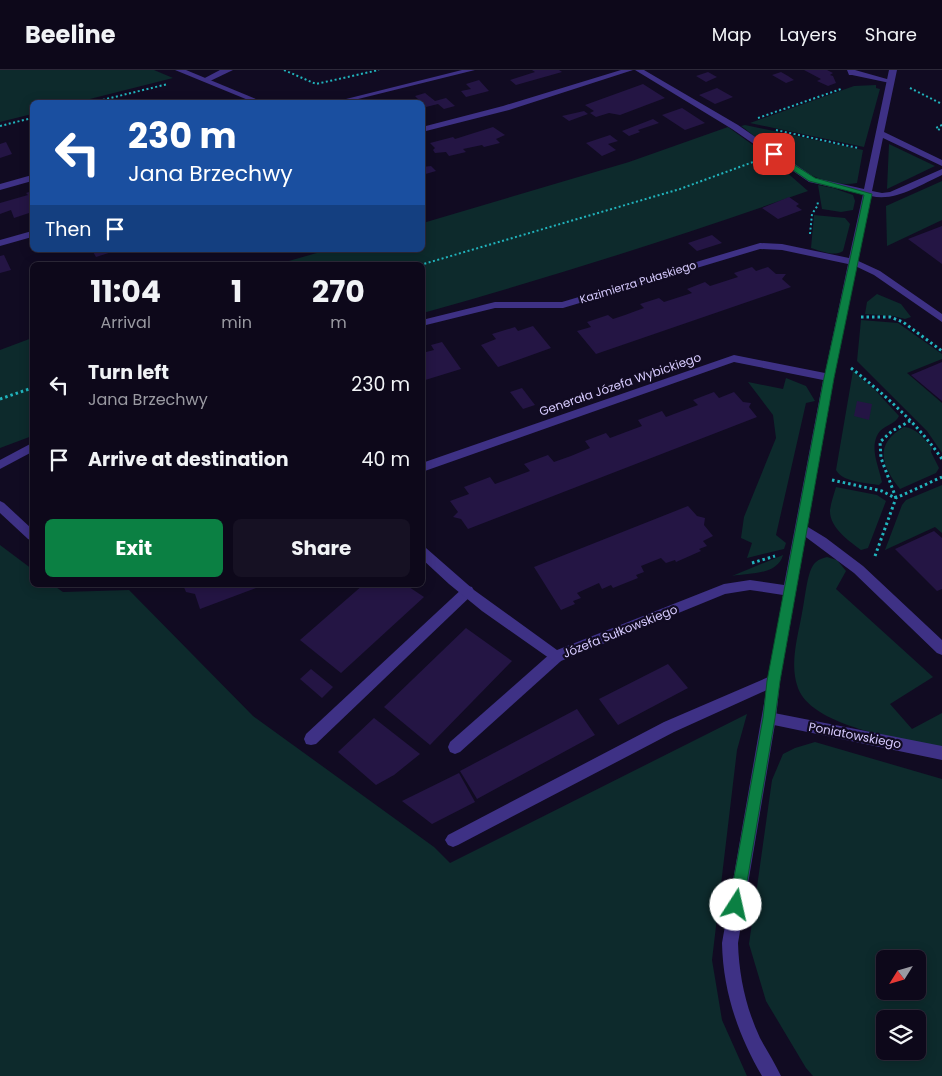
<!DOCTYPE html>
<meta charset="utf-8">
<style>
body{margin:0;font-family:Poppins,sans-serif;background:#161123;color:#f1f3f6;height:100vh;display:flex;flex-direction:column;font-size:19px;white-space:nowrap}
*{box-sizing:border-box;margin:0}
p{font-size:16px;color:#9a9aa2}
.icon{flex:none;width:28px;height:28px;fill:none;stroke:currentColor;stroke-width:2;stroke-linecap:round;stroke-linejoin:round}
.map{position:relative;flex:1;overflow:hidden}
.side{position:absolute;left:30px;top:192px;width:395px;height:325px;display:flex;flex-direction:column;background:#0d081a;border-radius:8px;box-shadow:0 2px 12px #0003,0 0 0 1px #2d2939}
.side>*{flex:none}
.banner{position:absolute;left:30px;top:30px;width:395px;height:152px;border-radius:8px;box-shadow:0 2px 12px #0003,0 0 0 1px #2d2939;background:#1a4fa0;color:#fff;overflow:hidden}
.needle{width:32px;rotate:233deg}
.tools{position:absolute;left:876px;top:880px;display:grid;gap:10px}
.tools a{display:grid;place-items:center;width:50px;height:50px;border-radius:8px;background:#0d081a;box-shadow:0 2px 12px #0003,0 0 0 1px #2d2939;font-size:25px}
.pin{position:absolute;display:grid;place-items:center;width:42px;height:42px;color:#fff;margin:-21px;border-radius:10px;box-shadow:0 2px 8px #0006}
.me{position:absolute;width:55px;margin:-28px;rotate:10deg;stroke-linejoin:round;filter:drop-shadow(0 0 4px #0008)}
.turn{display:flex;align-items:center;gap:18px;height:105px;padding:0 15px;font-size:22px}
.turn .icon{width:65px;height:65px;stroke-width:2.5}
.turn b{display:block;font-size:35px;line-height:42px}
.then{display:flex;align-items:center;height:48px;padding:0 15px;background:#0003;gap:10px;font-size:19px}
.eta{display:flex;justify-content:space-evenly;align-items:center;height:85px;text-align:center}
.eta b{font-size:30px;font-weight:700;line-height:35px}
.button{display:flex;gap:10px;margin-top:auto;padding:10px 15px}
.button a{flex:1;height:58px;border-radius:8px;background:#0b8043;color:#fff;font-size:20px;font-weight:700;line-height:58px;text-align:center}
.button a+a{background:#161123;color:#f1f3f6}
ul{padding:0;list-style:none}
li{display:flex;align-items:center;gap:15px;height:75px;padding:0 15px}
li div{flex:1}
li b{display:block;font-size:19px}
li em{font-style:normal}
header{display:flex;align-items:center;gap:30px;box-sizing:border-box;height:70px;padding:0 25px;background:#0d081a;border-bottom:1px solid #2d2939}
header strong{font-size:24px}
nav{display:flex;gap:28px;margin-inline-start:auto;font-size:18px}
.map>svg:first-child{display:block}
.green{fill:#0d2a2c;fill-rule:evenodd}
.building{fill:#241544}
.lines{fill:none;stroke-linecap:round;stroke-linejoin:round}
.path-far1{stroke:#21b4bd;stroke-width:2;stroke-dasharray:2 2.5;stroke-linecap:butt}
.path{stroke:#21b4bd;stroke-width:3;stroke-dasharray:2.5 3;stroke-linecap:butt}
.service{fill:#3e3185;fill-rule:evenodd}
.minor{fill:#3e3185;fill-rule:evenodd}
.route{fill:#0b8043;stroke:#07532c}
.labels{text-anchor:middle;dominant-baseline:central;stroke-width:4.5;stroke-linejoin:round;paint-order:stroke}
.far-street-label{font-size:11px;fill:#d7cbff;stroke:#110b22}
.street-label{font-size:12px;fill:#d7cbff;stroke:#110b22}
</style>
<header>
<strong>Beeline</strong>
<nav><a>Map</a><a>Layers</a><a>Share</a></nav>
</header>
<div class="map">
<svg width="942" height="1006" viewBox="0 0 942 1006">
<rect width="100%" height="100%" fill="#110b22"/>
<g class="green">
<path d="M0,0H154L173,8L78,32H32V44L0,52Z"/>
<path d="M876,15V18L880,19L864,77L750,53L854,16Z"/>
<path d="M745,55L863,80L857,113C815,121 773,79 741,56Z"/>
<path d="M728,57L768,86L808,121C681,166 552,207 423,243L422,195H275L327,180H422L423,153L629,92Z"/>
<path d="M889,74L935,96L887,119Z"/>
<path d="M942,111V150L887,176L886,136Z"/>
<path d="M818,115L833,118L853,125L855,131L853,140L841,142L822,139Z"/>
<path d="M814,145L845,148L850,154L843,181C834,187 821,181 811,178Z"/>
<path d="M877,224L901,234L911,247L905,249L893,246L865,244L867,232Z"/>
<path d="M861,250L898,253L942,284V289L907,303L942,333V383L927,361L857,291Z"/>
<path d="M32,268V366L0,378V280Z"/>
<path d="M853,301L875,320L899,346C895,354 886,355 880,361C868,376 879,396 882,412L879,415C867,413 842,412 836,400Z"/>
<path d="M786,308L806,316L815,331L806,333L776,465L786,473L784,479L747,488L752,473L741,468L744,447L776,368L773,345L748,312L783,319Z"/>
<path d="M904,357C917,358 924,369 932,378L931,382L939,398L936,403L900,419C881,395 874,374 904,357Z"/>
<path d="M942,415V463L935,457L885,480L902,435L906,430Z"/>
<path d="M836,417L877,425L886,431L868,478L861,480C849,471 829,457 830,440C831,432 834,424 836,417Z"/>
<path d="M0,475L32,499V515H53L63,522L129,520L253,646L434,777L450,793L747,644L737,680L712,890L722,950L747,1006H0Z"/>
<path d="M783,485C778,505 749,503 732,506Z"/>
<path d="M827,487L837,490L846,501L836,519L933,607L890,634L912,659L942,643V678C904,669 808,657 797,615C790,591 798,566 802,543C805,531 807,498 816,492C819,489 824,488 827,487Z"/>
<path d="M815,672L942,709V1006H813L806,998L766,931L749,874L772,710L783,684L795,678ZM885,889H918V921H885ZM885,949H918V981H885Z"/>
</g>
<g class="building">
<path d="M532,0H559L562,2L516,15L510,10L535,2Z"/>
<path d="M804,0H827L833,3L830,5L833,6L836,13L828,16L817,11L821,9Z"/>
<path d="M708,2L717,7L706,12L696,6Z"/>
<path d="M781,2L788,6L794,10L786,13L772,5Z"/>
<path d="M479,10L489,21L466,27L461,21L471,19L466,14Z"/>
<path d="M643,14L665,28L620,45L609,43L596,47L590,43L594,41L585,35Z"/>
<path d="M717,18L733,27L715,34L699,25Z"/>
<path d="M425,23L435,31L446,28L455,36L444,39L438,34L426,37L415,26Z"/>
<path d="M682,38L705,53L685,60L662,45Z"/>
<path d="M584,41L588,44L569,51L562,46Z"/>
<path d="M653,49L659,53L638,60L640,62L629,66L622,61Z"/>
<path d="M493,57L505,65L496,69L500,73L484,77L482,75L463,79L466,82L449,86L446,82L435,83L433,80L435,78L430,73L453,67L455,69Z"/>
<path d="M610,65L618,71L608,74L616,80L602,86L586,73Z"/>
<path d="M6,72L12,84L0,88V74Z"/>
<path d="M431,96L436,101L422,105V97Z"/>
<path d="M32,121V142L14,148L11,140L0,144V133L28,125L26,123Z"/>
<path d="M789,127L799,134L796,136L802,140L778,149L762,138Z"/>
<path d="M942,156V194L908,169Z"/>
<path d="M712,165L722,173L697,181L688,173Z"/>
<path d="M92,180H118L96,187Z"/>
<path d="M4,185L11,200L0,203V186Z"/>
<path d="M752,197L756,201L768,197L776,204H786L782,209L791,217L596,284L577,261L591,257L587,252L608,245L613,249L625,245L644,238L640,234L659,228L664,232L692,223L687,219L705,212L710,216L738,207L734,203Z"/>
<path d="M533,256L551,278L498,297L481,275L496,269L492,264L515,257L518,261Z"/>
<path d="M442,272L461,299L422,311V283L434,280L431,275Z"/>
<path d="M942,292V331L911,305Z"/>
<path d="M522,318L535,335L523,339L510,322Z"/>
<path d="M714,322L719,328L734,322L743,332L751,333L749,337L757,347L468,459L461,449L453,447L458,442L450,431L469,424L464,417L490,407L495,414L530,401L524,394L548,385L554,392L571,386L590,378L585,371L606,363L610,368L642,356L638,350L662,341L666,347L698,335L693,330Z"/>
<path d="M857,331L872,334L869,350L854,346Z"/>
<path d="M688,436L697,446L705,448L704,455L713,466L703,471L707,476L699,479L701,481L676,492L675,490L666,493L661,488L641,496L644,502L636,505L638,508L613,518L611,515L602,519L599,513L577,523L581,528L573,531L575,534L561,540L534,497Z"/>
<path d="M934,461L942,468V519L937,521L895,479Z"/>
<path d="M183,515H264L200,539L195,524L186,522Z"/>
<path d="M363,515H406L424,527L341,603L300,570Z"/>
<path d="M466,558L512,591L430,675L384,637Z"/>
<path d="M668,594L688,618L618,655L599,629Z"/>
<path d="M311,599L333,617L322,628L300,609Z"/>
<path d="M577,639L595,665L477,729L460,701Z"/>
<path d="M374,648L420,684L394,705L376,715L338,682Z"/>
<path d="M459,703L475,732L432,754L402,731Z"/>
</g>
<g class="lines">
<g class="path-far1">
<path d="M284,0L316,14L379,0"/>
<path d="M910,18L942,34"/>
<path d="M94,32L168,14"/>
<path d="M309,32L321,30"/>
<path d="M758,48L841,19"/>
<path d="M942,55L936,58L942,61"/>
<path d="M0,56L32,48"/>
<path d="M776,60L858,78"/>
<path d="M810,164L812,144L818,135L817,130"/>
<path d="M420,195L680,119L753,92"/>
</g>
<g class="path">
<path d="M861,247H890L903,252L942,281"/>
<path d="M851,298C885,325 917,353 942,389"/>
<path d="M0,329L32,318"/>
<path d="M832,410L882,421L895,428"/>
<path d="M896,428L881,388L880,372L892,361L910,351"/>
<path d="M875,486L896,428L942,407"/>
<path d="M752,493L775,486"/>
</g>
<g class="service">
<path d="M220,0H233L208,12L201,10Z"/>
<path d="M847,0H855L894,11L890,13L852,5H849Z"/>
<path d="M854,189L880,201L942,244V252L874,205L851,194V190Z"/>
<path d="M803,454L826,468L863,496L942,570V585L937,583L854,503L799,462L797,459L799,456Z"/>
<path d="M468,516L472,517L474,521L472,525L316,674L311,675L306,674L304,669L306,664L464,517Z"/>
<path d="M556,581L561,583L563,587L561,591L460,682L455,684L450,682L448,677L450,672L551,583Z"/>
<path d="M773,605L778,607L780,611L778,615L674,662L458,775L453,777L448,775L445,770L448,765L664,652Z"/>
<path d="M769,642L942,676V690L769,654L764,652L762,648L764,644Z"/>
</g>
<g class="minor">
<path d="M175,0H186L263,32H253Z"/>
<path d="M462,0H475L346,32H334Z"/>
<path d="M621,0H633L509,40L422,62V57L503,36Z"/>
<path d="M635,0H644L738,55L815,108L864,119L889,0H897L884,62L942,90V96L883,68L872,121L882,123L890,122L942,99V105C920,115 895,132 871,126L834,308L780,611L776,648L738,873C739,906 746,938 760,968C767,981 775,993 781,1006H762C738,965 723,921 722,873L783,525L750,520L725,524L556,593L482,541L449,514L422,489V476L426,478L474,520L557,580L724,514L750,510L784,515L823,310L734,292L422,402V393L734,285L825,303L848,194L782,180L760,179L563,238H495L422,256V250L495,232H562L760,173L782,174L849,188L863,124L809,112L732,59Z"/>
<path d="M32,105V111L0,120V114Z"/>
<path d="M32,161V167L0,176V170Z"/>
<path d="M32,373V382L0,399V390Z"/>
<path d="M0,431L4,433L32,459V471L28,469L0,443Z"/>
</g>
</g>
<path class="route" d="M774,82L815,108L872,124L834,308L780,611L775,648L743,835L741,840L736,843L731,840L729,835L763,648L767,611L824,308L864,125L809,111L772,86L771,84Z"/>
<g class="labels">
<g class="far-street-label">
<text transform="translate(638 212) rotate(-17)">Kazimierza Pułaskiego</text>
</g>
<g class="street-label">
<text transform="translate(620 314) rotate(-19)">Generała Józefa Wybickiego</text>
<text transform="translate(620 561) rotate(-22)">Józefa Sułkowskiego</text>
<text transform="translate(855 665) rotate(11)">Poniatowskiego</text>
</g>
</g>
</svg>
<div class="tools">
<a><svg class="needle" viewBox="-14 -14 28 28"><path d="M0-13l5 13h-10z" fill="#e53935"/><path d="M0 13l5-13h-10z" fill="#9a9aa2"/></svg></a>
<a><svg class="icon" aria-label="layers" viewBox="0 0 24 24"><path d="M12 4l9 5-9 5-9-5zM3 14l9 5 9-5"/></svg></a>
</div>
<div class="pin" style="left:774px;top:84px;background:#d93025"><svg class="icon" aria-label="arrive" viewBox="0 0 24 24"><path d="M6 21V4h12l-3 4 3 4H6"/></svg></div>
<svg class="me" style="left:736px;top:835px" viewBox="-20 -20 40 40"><circle r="19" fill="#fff"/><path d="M0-13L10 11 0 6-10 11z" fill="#0b8043"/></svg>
<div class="banner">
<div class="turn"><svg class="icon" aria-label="left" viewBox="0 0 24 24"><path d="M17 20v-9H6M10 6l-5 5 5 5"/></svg><div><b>230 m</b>Jana Brzechwy</div></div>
<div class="then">Then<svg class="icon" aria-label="arrive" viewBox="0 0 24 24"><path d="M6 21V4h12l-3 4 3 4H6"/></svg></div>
</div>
<section class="side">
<div class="eta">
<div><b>11:04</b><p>Arrival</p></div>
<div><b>1</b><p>min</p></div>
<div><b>270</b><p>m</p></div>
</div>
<ul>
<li><svg class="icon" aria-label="left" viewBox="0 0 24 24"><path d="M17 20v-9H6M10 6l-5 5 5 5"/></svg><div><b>Turn left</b><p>Jana Brzechwy</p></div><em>230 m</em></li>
<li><svg class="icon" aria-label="arrive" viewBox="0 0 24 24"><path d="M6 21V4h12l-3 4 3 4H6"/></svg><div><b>Arrive at destination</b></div><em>40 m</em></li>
</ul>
<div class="button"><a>Exit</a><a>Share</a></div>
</section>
</div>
